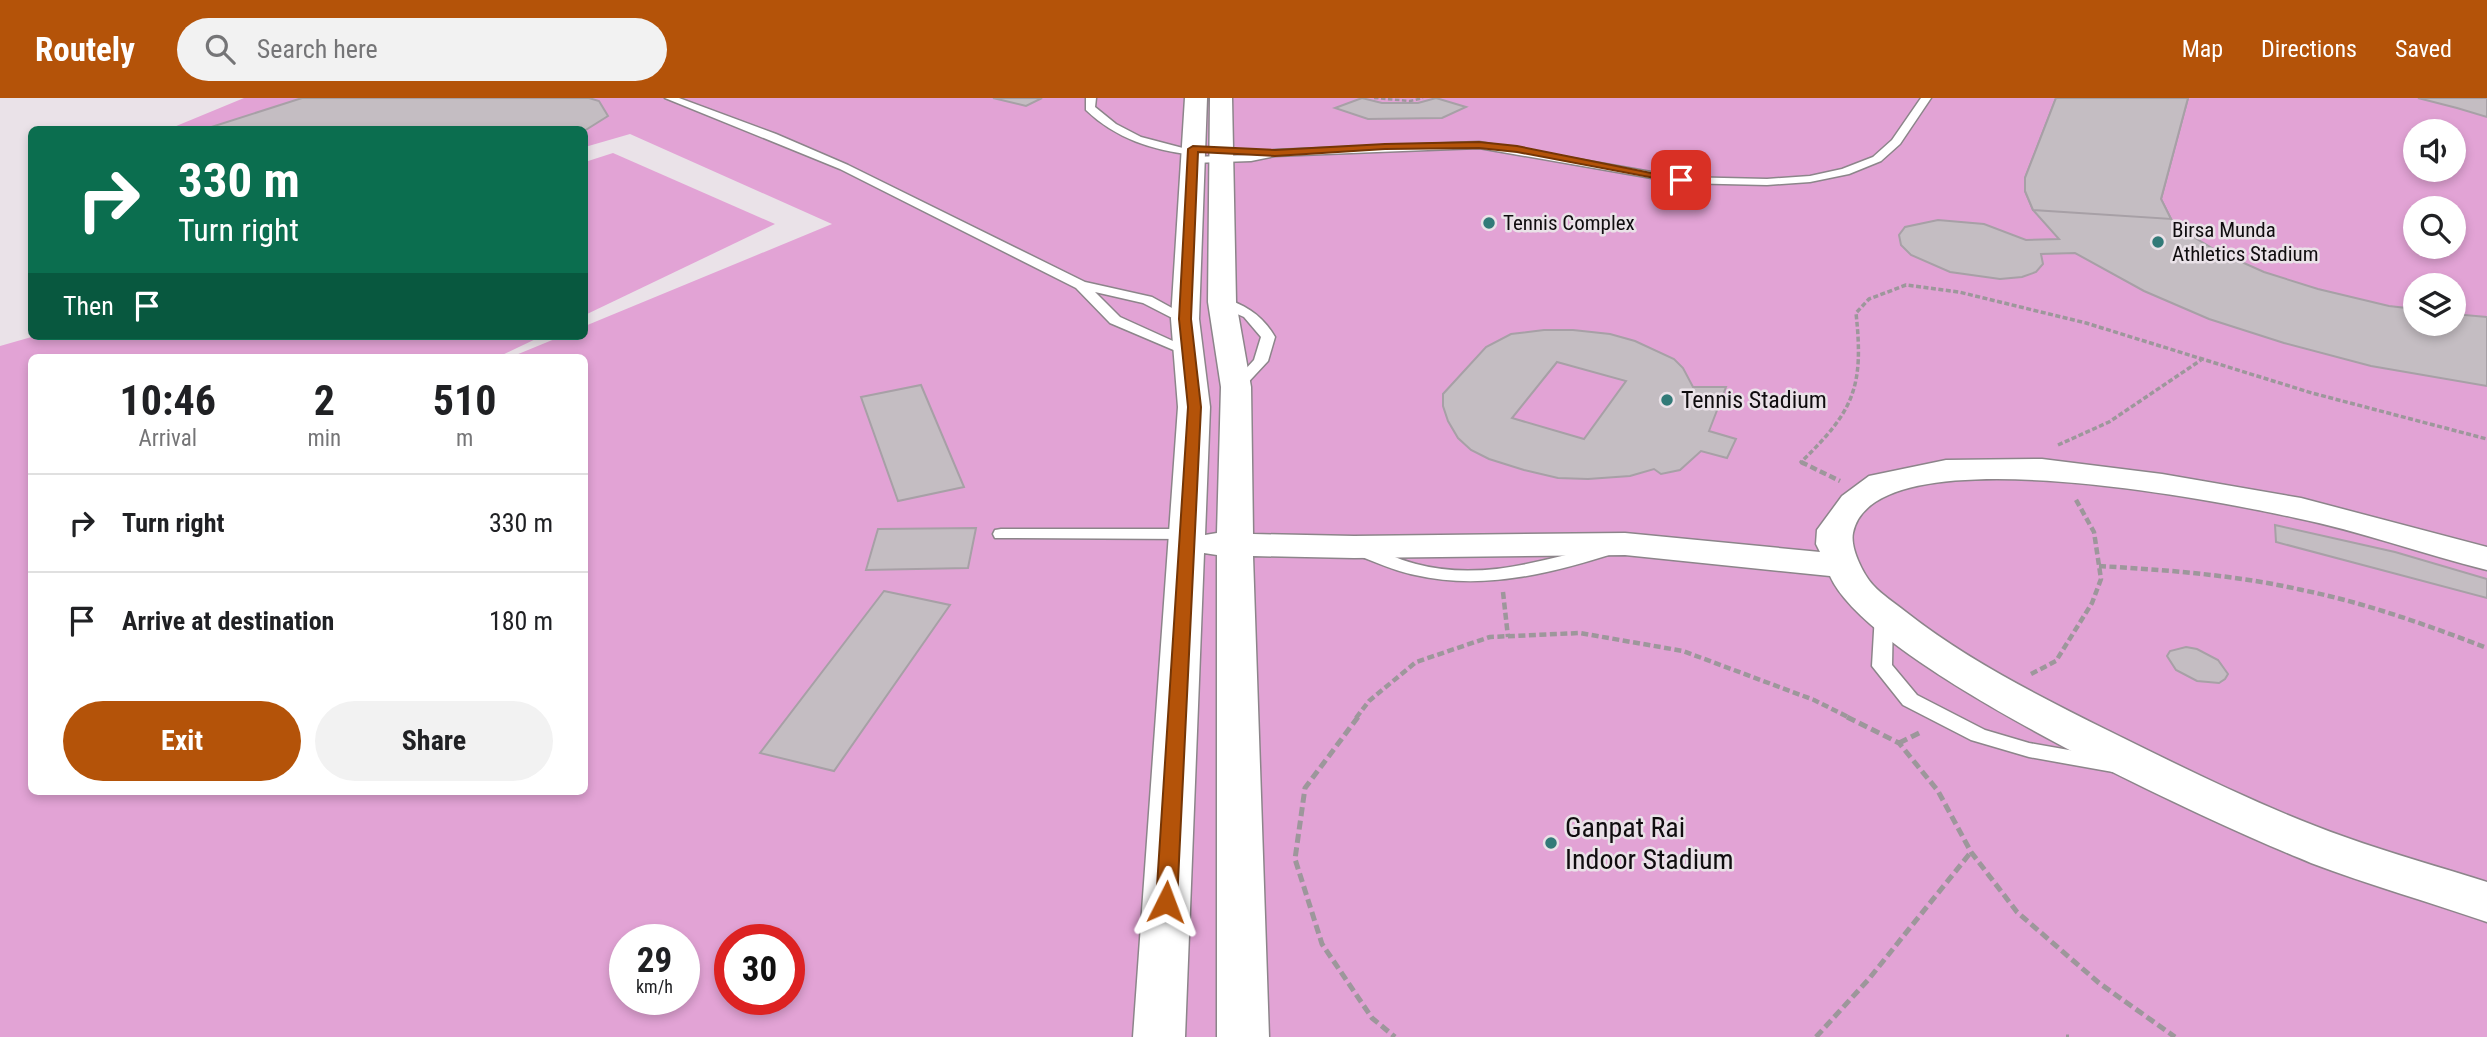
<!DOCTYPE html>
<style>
body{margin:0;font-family:"Roboto Condensed",sans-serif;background:#f2f2f2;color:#202124;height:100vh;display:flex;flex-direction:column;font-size:26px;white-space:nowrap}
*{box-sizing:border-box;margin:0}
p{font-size:23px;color:#757577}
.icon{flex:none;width:38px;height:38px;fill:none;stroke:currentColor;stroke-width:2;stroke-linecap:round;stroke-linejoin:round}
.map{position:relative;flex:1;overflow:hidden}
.drawer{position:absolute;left:28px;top:256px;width:560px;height:441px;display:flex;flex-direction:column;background:#fff;border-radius:10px;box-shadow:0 4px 10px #0003}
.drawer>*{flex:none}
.top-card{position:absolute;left:28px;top:28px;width:560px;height:214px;border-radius:10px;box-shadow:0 4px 10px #0003;background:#0b6e4f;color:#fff;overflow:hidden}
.controls{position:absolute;left:2403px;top:21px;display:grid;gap:14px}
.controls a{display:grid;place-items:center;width:63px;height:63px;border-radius:50%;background:#fff;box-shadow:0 4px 10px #0003;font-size:35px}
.speed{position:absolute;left:609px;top:826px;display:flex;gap:14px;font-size:35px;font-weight:700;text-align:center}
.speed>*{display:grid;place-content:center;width:91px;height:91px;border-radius:50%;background:#fff;box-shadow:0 4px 10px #0003;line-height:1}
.speed small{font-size:18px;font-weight:400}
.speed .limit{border:10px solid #d22;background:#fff;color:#111}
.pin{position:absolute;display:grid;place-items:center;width:60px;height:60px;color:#fff;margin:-30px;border-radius:14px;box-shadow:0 4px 10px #0006}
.me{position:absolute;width:77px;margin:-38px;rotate:3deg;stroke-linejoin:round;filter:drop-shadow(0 0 5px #0008)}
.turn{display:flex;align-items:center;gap:24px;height:147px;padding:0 35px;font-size:32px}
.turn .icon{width:91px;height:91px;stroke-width:2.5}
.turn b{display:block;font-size:49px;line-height:60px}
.then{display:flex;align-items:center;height:66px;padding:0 35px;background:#0003;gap:14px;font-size:26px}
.eta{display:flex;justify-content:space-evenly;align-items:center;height:119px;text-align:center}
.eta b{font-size:42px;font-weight:700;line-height:49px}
.button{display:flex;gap:14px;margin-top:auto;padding:14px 35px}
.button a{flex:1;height:80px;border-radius:42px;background:#b45309;color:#fff;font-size:28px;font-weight:700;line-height:80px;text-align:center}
.button a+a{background:#f2f2f2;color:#202124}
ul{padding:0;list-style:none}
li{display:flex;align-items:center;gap:21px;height:98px;padding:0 35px;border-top:2px solid #e0e0e0}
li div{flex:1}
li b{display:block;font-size:26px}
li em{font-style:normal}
header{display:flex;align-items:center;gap:42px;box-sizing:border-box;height:98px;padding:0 35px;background:#b45309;color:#fff}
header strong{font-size:33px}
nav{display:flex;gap:38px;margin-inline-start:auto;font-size:24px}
.search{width:490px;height:63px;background:#f2f2f2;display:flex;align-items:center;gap:18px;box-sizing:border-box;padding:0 24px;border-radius:38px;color:#757577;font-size:26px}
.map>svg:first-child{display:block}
.green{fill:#e2a3d5;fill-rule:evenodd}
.building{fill:#c4bdc2;stroke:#a7a0a6;stroke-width:2;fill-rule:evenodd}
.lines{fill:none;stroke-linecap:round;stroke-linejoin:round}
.lane-casing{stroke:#8c858a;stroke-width:3}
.street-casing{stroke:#8c858a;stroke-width:3}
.path-far3{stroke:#9d979b;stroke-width:2.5;stroke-dasharray:4.5 2.5;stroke-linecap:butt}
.path-far2{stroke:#9d979b;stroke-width:3.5;stroke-dasharray:5 2.5;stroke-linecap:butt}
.path-far1{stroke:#9d979b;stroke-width:4.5;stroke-dasharray:7 3.5;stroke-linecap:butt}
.path{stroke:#9d979b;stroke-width:5;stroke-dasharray:9 4.5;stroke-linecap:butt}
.lane{fill:#fff;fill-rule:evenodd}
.street{fill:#fff;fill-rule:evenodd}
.route{fill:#b45309;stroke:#753606;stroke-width:2}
.poi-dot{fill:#327a78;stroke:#eae2e8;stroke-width:2.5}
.labels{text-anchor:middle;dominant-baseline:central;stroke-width:5;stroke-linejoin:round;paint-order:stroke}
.far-poi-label{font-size:21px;fill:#100d0f;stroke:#eae2e8;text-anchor:start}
.poi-label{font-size:24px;fill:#100d0f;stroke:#eae2e8;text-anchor:start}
.near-poi-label{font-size:28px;fill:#100d0f;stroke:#eae2e8;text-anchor:start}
</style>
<header>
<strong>Routely</strong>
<div class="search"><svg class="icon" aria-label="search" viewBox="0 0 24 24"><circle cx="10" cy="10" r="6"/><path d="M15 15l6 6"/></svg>Search here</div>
<nav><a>Map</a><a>Directions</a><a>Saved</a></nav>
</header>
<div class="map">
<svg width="2487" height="939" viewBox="0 0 2487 939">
<rect width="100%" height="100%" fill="#eae2e8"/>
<g class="green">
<path d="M244,0H2487V939H0V248L35,238H542L498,259H32V693H584V259H511L562,238H584L585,228L832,126L630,36L585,49L584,32L169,31ZM2415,33H2454V72H2415ZM2415,110H2454V149H2415ZM2415,187H2454V226H2415ZM625,842H684V901H625ZM730,842H789V901H730Z"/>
<path d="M613,55L775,126L585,217V64Z"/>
</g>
<g class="building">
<path d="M302,0H589L599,3L608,18L584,33L202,32Z"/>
<path d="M993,0H1042L1026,8Z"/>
<path d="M1362,0L1382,5H1418L1436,0L1466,9L1442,20L1368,21L1335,10Z"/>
<path d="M2056,0H2188L2161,101L2171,121L2187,135L2217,153L2264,174L2318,191L2389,208L2415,211V226H2454V216L2487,219V288L2371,268L2284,245L2209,221L2144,193L2075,155L2041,156L2043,166L2036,174L2022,179L2000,181L1950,174L1911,157L1901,147L1899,137L1905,129L1938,122L1984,126L2026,142L2059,141L2033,112L2025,93V80Z"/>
<path d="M2056,0H2188L2161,101L2171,121L2033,112L2025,93V80Z"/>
<path d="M2418,0H2487V19L2457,10Z"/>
<path d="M1544,232H1573L1610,236L1635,243L1674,261L1683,270L1693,289H1726L1709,333L1736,341L1727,360L1701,353L1680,372L1661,376L1654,371L1630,378L1588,381L1558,380L1524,372L1489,361L1471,352L1458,340L1448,323L1443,308V296L1486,249L1511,236ZM1557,264L1626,283L1584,341L1512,320Z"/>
<path d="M921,287L964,389L898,403L861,299Z"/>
<path d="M2275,427L2395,454L2487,481V500L2276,444Z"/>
<path d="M976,430L968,470L866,472L878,431Z"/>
<path d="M884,493L950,507L834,673L760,655Z"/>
<path d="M2186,549L2197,551L2218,562L2228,576L2225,581L2219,585L2197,583L2176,572L2167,558L2170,553Z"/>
</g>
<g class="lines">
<defs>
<g id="lane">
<path d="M665,0H679L776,36L848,67L1085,184L1152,199L1192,221L1190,224H1180L1143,205L1095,194L1120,219L1195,253L1188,257L1183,256L1110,225L1076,190L840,71Z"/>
<path d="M1086,0H1096L1095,9L1116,26L1141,39L1198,54L1193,57C1153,52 1116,41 1086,12Z"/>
<path d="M1921,0H1931L1900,46L1881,63L1849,76L1810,84L1767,87L1680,85L1479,50L1275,58L1251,63L1192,65L1186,62L1192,59L1251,57L1275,52L1479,44L1680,79L1767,81L1810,78L1842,71L1873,59L1892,42Z"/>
<path d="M1222,200C1245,206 1263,218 1275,239L1268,263L1241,292L1236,293L1229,289L1254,262L1261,239L1244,219L1217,207V201Z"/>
<path d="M1001,431H1187L1195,436L1187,441L995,440L993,436L995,432Z"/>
<path d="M1612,445L1618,446L1621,450L1618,454C1553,475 1484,493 1415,477C1394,473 1374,463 1354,456L1351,452L1360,447C1379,452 1397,461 1416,466C1483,484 1547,461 1612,445Z"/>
<path d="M1884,510L1893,516L1892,567L1917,597L1985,632L2029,645L2120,661L2123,666L2120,671L2113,674L2029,659L1971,642L1903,607L1872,568L1875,516Z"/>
</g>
<path id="street" d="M1185,0H1207L1199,221L1210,309L1205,437L1217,435L1221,289L1208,204L1210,0H1232L1236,204L1251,289L1253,436L1354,438L1625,435L1820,454L1816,446L1817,432L1842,398L1869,378L1946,362L2042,361L2162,376L2301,400L2487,449V472C2423,456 2360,433 2296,420C2224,404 1873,333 1853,435C1850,450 1863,476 1873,487C1882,497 1895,505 1906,514C1967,562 2037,597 2107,632C2184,670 2263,710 2345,739C2392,756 2440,769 2487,784V824C2429,804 2369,787 2311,765C2212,725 1870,569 1830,478L1625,457L1354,460L1253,458L1269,939H1217V457L1204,455L1185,939H1133L1178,309L1171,221Z"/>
</defs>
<use href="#lane" class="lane-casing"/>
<use href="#street" class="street-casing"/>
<path class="path-far3" d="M1374,0L1410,3L1423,0"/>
<g class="path-far2">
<path d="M2058,347L2109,324L2201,262"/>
<path d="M1804,366L1801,364C1854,313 1864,289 1856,215L1869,201L1906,187L1959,194L2086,225L2312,295L2487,341"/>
</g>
<g class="path-far1">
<path d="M1801,364L1840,383"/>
<path d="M2099,468C2167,472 2236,477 2302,492C2366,505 2427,527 2487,550"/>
<path d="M1503,494L1508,539"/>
<path d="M2031,576L2056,563L2092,505L2101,481L2094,434L2075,400"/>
<path d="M1356,620L1369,603L1416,564L1490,539L1580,535L1683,553L1814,602L1850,620"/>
</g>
<g class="path">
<path d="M1358,619L1305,690L1295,761L1322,846L1372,920L1395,939"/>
<path d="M1847,619L1899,645L1938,693L1971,754L2017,814L2099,885L2175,939"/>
<path d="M1899,645L1921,634"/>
<path d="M1816,939L1868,882L1971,754"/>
<path d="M2066,939H2069"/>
</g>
<use href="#lane" class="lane"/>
<use href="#street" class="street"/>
</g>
<path class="route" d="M1479,44L1517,48L1686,82L1681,85L1517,54L1479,50L1385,51L1275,58L1198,54L1191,221L1201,309L1177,804L1174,810L1166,813L1159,810L1156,804L1188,309L1179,221L1188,51L1193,48L1275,52L1385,46Z"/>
<g class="poi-dot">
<circle cx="1489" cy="125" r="7"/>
<circle cx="2158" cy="144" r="7"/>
<circle cx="1667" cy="302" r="7"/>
<circle cx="1551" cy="745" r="7"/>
</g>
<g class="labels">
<g class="far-poi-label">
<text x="1503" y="125">Tennis Complex</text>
<text x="2172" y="132">Birsa Munda<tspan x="2172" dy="24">Athletics Stadium</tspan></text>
</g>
<g class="poi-label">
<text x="1681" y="302">Tennis Stadium</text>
</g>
<g class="near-poi-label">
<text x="1565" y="729">Ganpat Rai<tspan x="1565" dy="32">Indoor Stadium</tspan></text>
</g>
</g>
</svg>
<div class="controls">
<a><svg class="icon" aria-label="sound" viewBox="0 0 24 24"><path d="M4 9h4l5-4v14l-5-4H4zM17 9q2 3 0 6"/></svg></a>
<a><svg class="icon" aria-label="search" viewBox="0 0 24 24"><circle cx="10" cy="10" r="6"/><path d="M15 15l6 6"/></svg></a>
<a><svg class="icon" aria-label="layers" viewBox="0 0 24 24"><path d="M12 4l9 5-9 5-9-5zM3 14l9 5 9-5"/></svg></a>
</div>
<div class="speed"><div>29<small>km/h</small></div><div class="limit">30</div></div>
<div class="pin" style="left:1681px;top:82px;background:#d93025"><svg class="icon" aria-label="arrive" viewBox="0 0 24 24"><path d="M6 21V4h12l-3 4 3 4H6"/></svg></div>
<svg class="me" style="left:1166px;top:804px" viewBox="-20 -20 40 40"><path d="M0-17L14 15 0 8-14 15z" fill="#b45309" stroke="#fff" stroke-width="4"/></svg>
<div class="top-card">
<div class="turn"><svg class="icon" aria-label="right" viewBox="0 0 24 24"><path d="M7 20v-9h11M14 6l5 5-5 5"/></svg><div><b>330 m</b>Turn right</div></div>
<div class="then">Then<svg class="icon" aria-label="arrive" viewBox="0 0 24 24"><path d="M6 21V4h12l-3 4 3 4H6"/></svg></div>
</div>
<section class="drawer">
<div class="eta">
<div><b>10:46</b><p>Arrival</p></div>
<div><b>2</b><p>min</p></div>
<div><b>510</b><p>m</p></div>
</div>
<ul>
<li><svg class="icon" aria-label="right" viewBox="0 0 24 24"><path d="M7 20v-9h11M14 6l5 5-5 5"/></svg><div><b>Turn right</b></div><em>330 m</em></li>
<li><svg class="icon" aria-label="arrive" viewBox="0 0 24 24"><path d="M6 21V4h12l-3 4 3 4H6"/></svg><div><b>Arrive at destination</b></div><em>180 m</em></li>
</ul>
<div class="button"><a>Exit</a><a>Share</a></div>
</section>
</div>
